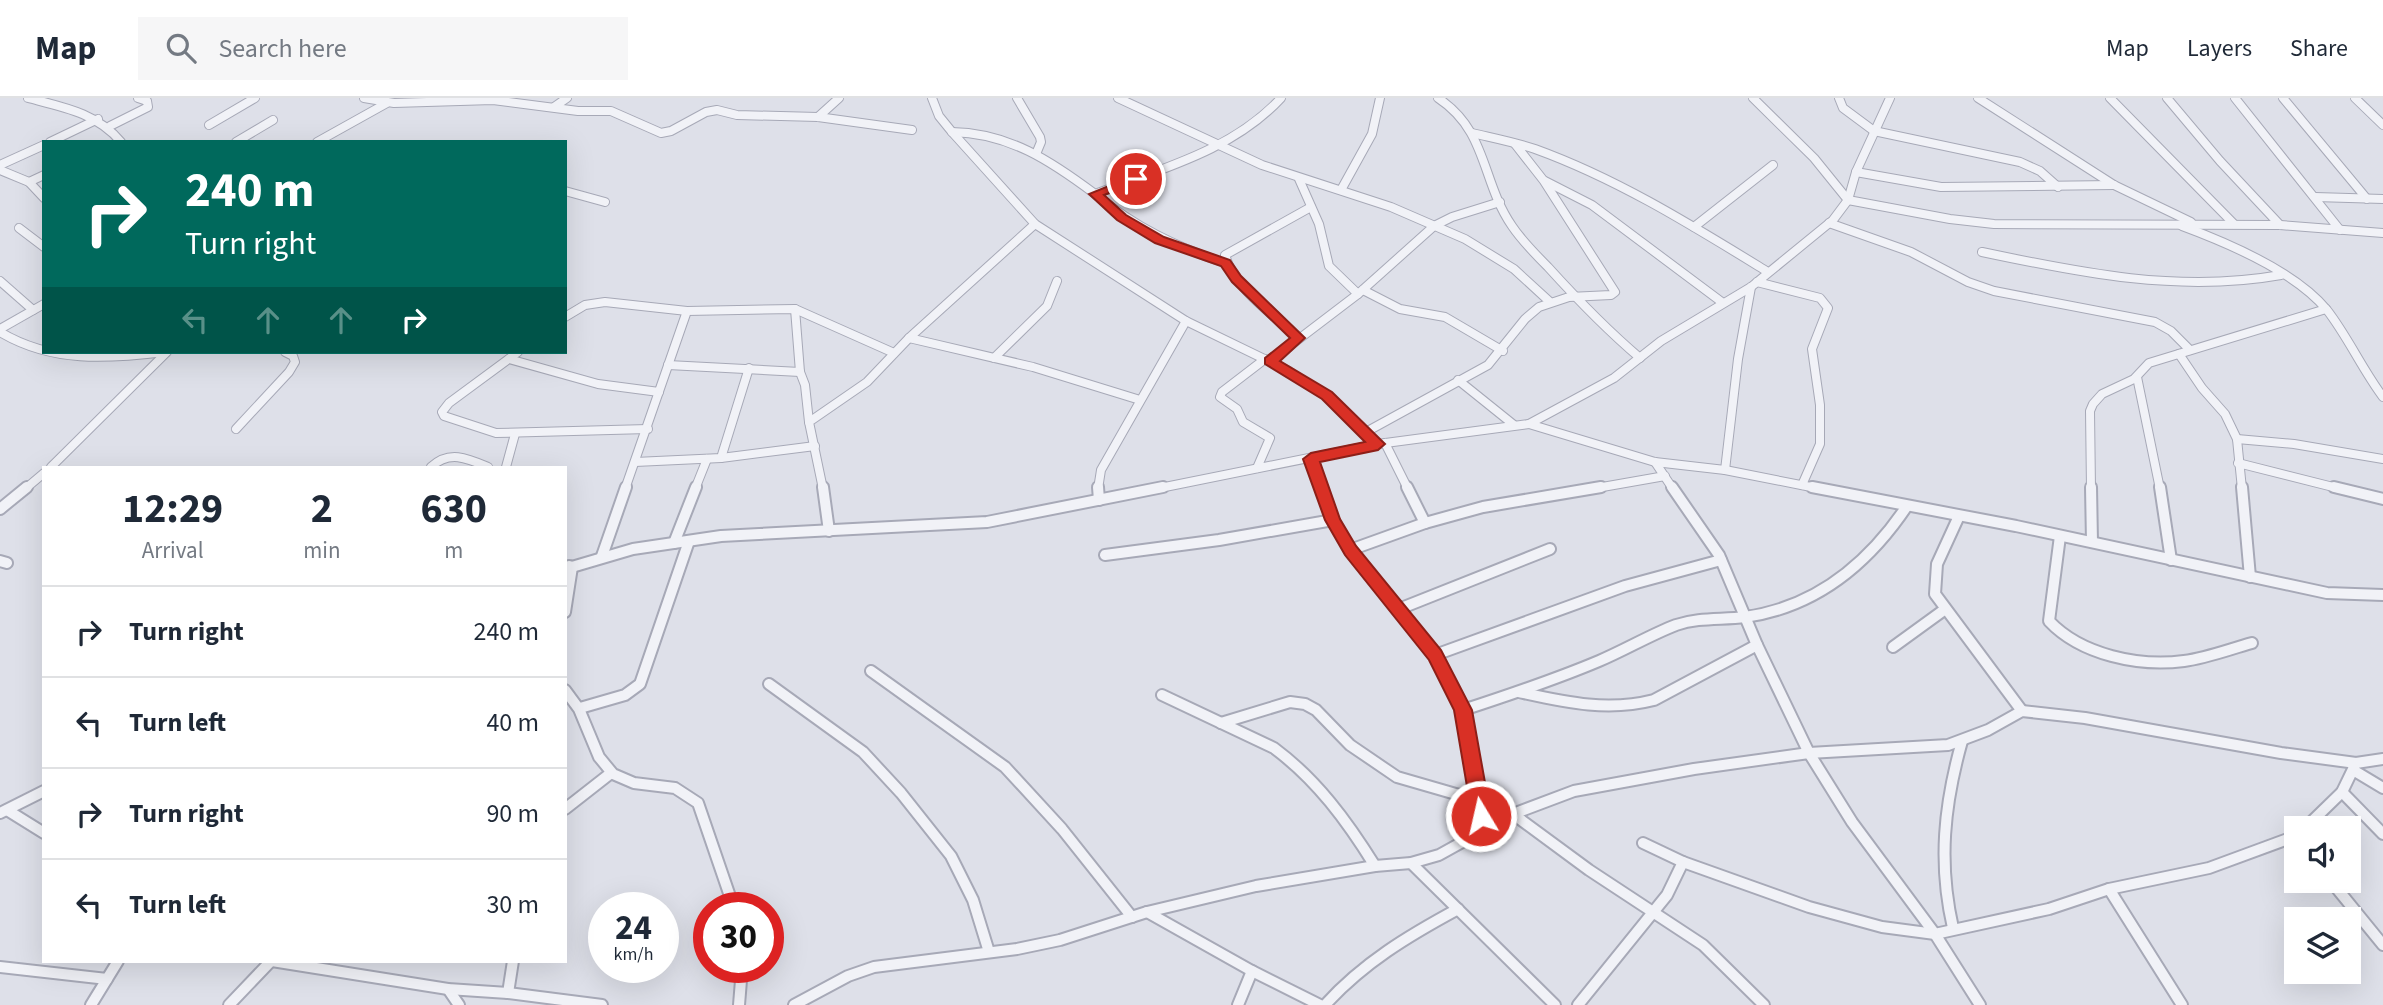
<!DOCTYPE html>
<style>
body{margin:0;font-family:"Source Sans 3",sans-serif;background:#f6f6f7;color:#1f2937;height:100vh;display:flex;flex-direction:column;font-size:26px;white-space:nowrap}
*{box-sizing:border-box;margin:0}
p{font-size:23px;color:#747a83}
.icon{flex:none;width:38px;height:38px;fill:none;stroke:currentColor;stroke-width:2;stroke-linecap:round;stroke-linejoin:round}
.map{position:relative;flex:1;overflow:hidden}
.drawer{position:absolute;left:42px;top:368px;width:525px;height:497px;display:flex;flex-direction:column;background:#fff;border-radius:0px;box-shadow:0 7px 28px #0002}
.drawer>*{flex:none}
.hud{position:absolute;left:42px;top:42px;width:525px;height:214px;border-radius:0px;box-shadow:0 7px 28px #0002;background:#00695c;color:#fff;overflow:hidden}
.buttons{position:absolute;left:2284px;top:718px;display:grid;gap:14px}
.buttons a{display:grid;place-items:center;width:77px;height:77px;border-radius:0px;background:#fff;box-shadow:0 7px 28px #0002;font-size:35px}
.speed{position:absolute;left:588px;top:794px;display:flex;gap:14px;font-size:35px;font-weight:700;text-align:center}
.speed>*{display:grid;place-content:center;width:91px;height:91px;border-radius:50%;background:#fff;box-shadow:0 7px 28px #0002;line-height:1}
.speed small{font-size:18px;font-weight:400}
.speed .limit{border:10px solid #d22;background:#fff;color:#111}
.pin{position:absolute;display:grid;place-items:center;width:60px;height:60px;color:#fff;margin:-30px;border:4px solid #fff;border-radius:50%;box-shadow:0 2px 7px #0007}
.me{position:absolute;width:77px;margin:-38px;rotate:351deg;stroke-linejoin:round;filter:drop-shadow(0 0 5px #0008)}
.turn{display:flex;align-items:center;gap:24px;height:147px;padding:0 28px;font-size:32px}
.turn .icon{width:91px;height:91px;stroke-width:2.5}
.turn b{display:block;font-size:49px;line-height:60px}
.lanes{display:flex;align-items:center;height:66px;padding:0 28px;background:#0003;justify-content:center;gap:35px;direction:ltr}
.lanes .off{opacity:.35}
.eta{display:flex;justify-content:space-evenly;align-items:center;height:119px;text-align:center}
.eta b{font-size:42px;font-weight:700;line-height:49px}
ul{padding:0;list-style:none}
li{display:flex;align-items:center;gap:21px;height:91px;padding:0 28px;border-top:2px solid #e0e1e3}
li div{flex:1}
li b{display:block;font-size:26px}
li em{font-style:normal}
header{display:flex;align-items:center;gap:42px;box-sizing:border-box;height:98px;padding:0 35px;background:#fff;border-bottom:2px solid #e0e1e3}
header strong{font-size:33px}
nav{display:flex;gap:38px;margin-inline-start:auto;font-size:24px}
.search{width:490px;height:63px;background:#f6f6f7;display:flex;align-items:center;gap:18px;box-sizing:border-box;padding:0 24px;border-radius:0px;color:#747a83;font-size:26px}
.map>svg:first-child{display:block}
.lines{fill:none;stroke-linecap:round;stroke-linejoin:round}
.street-far1-casing{stroke:#a7a9b7;stroke-width:10}
.street-casing{stroke:#a7a9b7;stroke-width:14}
.street-far1{stroke:#f1f2f7;stroke-width:8}
.street{stroke:#f1f2f7;stroke-width:10}
.route{fill:#d93025;stroke:#8d1f18;stroke-width:2}
</style>
<header>
<strong>Map</strong>
<div class="search"><svg class="icon" aria-label="search" viewBox="0 0 24 24"><circle cx="10" cy="10" r="6"/><path d="M15 15l6 6"/></svg>Search here</div>
<nav><a>Map</a><a>Layers</a><a>Share</a></nav>
</header>
<div class="map">
<svg width="2383" height="907" viewBox="0 0 2383 907">
<rect width="100%" height="100%" fill="#dee0e9"/>
<g class="lines">
<defs>
<g id="street-far1">
<path d="M28,0C63,9 97,15 121,44"/>
<path d="M364,0L394,5L493,2L578,13H611L661,35L671,33L706,14L717,12L737,17L818,19L912,32"/>
<path d="M932,0L939,18L952,34L1035,126L1186,223L1289,273L1334,304L1378,346"/>
<path d="M1017,0L1040,39L1041,44L1036,56"/>
<path d="M1118,0L1262,67L1391,109L1465,141L1514,171L1550,204"/>
<path d="M1438,0C1488,33 1481,83 1512,128C1522,143 1535,156 1548,169C1577,201 1607,232 1640,260"/>
<path d="M1753,0L1814,60L1848,102L1950,121L1994,126L2280,127L2383,135"/>
<path d="M1839,0L1843,10L1874,33L2020,64L2040,73L2058,89"/>
<path d="M1978,0L2114,87L2191,124"/>
<path d="M2110,0L2234,126"/>
<path d="M2167,0L2220,63L2280,127"/>
<path d="M2235,0L2340,132"/>
<path d="M2283,0L2367,101"/>
<path d="M2355,0L2383,27"/>
<path d="M554,9L567,0"/>
<path d="M818,19L839,0"/>
<path d="M209,27L255,0"/>
<path d="M110,28L148,9L147,3L138,0"/>
<path d="M952,34C1009,35 1051,63 1095,96C1160,71 1232,53 1281,0"/>
<path d="M1472,35C1493,40 1514,44 1535,51C1618,81 1693,128 1768,174"/>
<path d="M50,44L98,21"/>
<path d="M236,44L273,22"/>
<path d="M317,44L387,5"/>
<path d="M0,67L44,47"/>
<path d="M0,72L29,84L44,100"/>
<path d="M1856,74L1941,89L2114,87"/>
<path d="M1299,81L1319,126L1329,168L1358,196"/>
<path d="M1545,83L1592,107L1723,205"/>
<path d="M29,84L44,77"/>
<path d="M1341,92L1372,36L1380,0"/>
<path d="M565,93L605,104"/>
<path d="M1095,96C1135,129 1176,149 1225,165"/>
<path d="M2315,99L2383,101"/>
<path d="M1829,125L1911,154L1968,184L1994,193L2155,224L2171,233L2190,252"/>
<path d="M2182,128C2228,145 2295,173 2327,212C2348,239 2362,271 2383,299"/>
<path d="M1694,129L1773,67"/>
<path d="M19,130L44,149"/>
<path d="M1982,154C2081,175 2180,195 2281,177"/>
<path d="M0,183L33,212"/>
<path d="M1757,184L1820,200L1828,210L1812,251L1820,307V346L1802,387"/>
<path d="M1363,192L1400,211L1445,219L1503,253"/>
<path d="M795,211L800,274L805,287L809,324"/>
<path d="M565,219L585,207L605,204L687,213L795,211L894,255"/>
<path d="M0,231L44,206"/>
<path d="M0,234C52,265 107,261 165,254"/>
<path d="M909,240L1033,269L1140,302"/>
<path d="M1298,240C1273,216 1235,192 1225,157L1311,109"/>
<path d="M518,254L449,305L442,314L444,318L496,335L648,331"/>
<path d="M2179,256L2202,290L2225,316L2237,341L2242,391"/>
<path d="M994,260L1047,208L1057,183"/>
<path d="M509,261L598,286L659,294"/>
<path d="M1270,263L1358,196L1434,128L1452,119L1500,104"/>
<path d="M668,267L800,274"/>
<path d="M2137,279L2160,391"/>
<path d="M1458,282L1514,327"/>
<path d="M1529,326L1655,364L1725,372L1821,391"/>
<path d="M236,331L289,274L295,264L293,258L285,254"/>
<path d="M1366,334L1488,267L1525,221L1539,209L1569,199L1611,197L1615,194L1544,83L1515,46"/>
<path d="M2237,341L2294,346L2383,361"/>
<path d="M1385,345L1408,391"/>
<path d="M721,360L749,270"/>
<path d="M1311,361L1322,391"/>
<path d="M635,364L721,360L815,348"/>
<path d="M1655,364L1673,391"/>
<path d="M2238,365L2341,391"/>
<path d="M51,369L167,254"/>
<path d="M431,369C449,352 467,360 488,369"/>
<path d="M506,369L515,336"/>
<path d="M1257,370L1270,340L1243,324L1237,311L1220,299L1222,294L1265,261"/>
<path d="M1725,372L1738,261L1751,189"/>
<path d="M25,391L44,375"/>
<path d="M625,391L687,213"/>
<path d="M695,391L707,361"/>
<path d="M823,391L809,324L867,284L909,240L1035,126"/>
<path d="M1098,391L1101,372L1186,223"/>
<path d="M1155,391L1378,346L1529,326L1614,280L1661,243L1751,189L1833,122L1848,102L1856,74L1890,0"/>
<path d="M1591,391L1665,378"/>
<path d="M2091,391L2090,313L2093,306L2102,296L2134,281L2149,265L2326,211"/>
</g>
<g id="street">
<path d="M823,389L829,433"/>
<path d="M1098,389L1099,402"/>
<path d="M1321,389L1333,422L1350,452L1435,557L1463,612L1483,734"/>
<path d="M1407,389L1425,425"/>
<path d="M1672,389L1719,457L1757,547L1809,655L1852,724L1935,836L1980,907"/>
<path d="M1812,389L2016,428L2327,495L2383,497"/>
<path d="M2091,389L2092,444"/>
<path d="M2160,389L2171,462"/>
<path d="M2242,389L2250,479"/>
<path d="M2334,389L2383,401"/>
<path d="M0,411L27,389"/>
<path d="M1959,418L1937,466L1935,496L2022,613"/>
<path d="M2060,438L2049,523C2081,557 2139,569 2184,563C2207,560 2230,551 2252,545"/>
<path d="M674,445L696,389"/>
<path d="M1350,452L1425,425L1483,409L1601,389"/>
<path d="M1105,457L1219,442L1333,422"/>
<path d="M602,458L626,389"/>
<path d="M0,463L7,465"/>
<path d="M565,471L633,451L721,438L987,424L1163,389"/>
<path d="M1399,511L1550,451"/>
<path d="M565,514L572,469L569,468"/>
<path d="M1893,549L1944,512"/>
<path d="M1435,557L1625,488L1721,462"/>
<path d="M871,573L1005,669L1062,731L1132,819"/>
<path d="M769,586L863,654L901,695L951,758L973,802L989,854"/>
<path d="M565,592L579,611L599,659L613,676L634,685L675,690L698,705L734,810"/>
<path d="M1519,594C1565,604 1607,614 1654,602L1757,547"/>
<path d="M1162,597L1274,650C1317,682 1347,723 1375,768"/>
<path d="M580,610L625,597L640,586L689,443"/>
<path d="M1463,612C1509,597 1554,582 1599,563C1625,552 1650,537 1676,527C1699,519 1722,522 1745,519C1817,509 1868,466 1907,408"/>
<path d="M1221,625L1290,604L1305,606L1316,612L1350,647L1397,679L1480,703"/>
<path d="M2353,672L2383,690"/>
<path d="M2342,694L2383,736"/>
<path d="M565,711L611,675"/>
<path d="M7,712L44,735"/>
<path d="M0,715L44,693"/>
<path d="M1513,716L1589,772L1703,847L1764,907"/>
<path d="M2305,730L2342,694L2356,665L2383,661"/>
<path d="M1643,745L1683,764L1809,809L1882,829L1935,836L2049,811L2109,791L2209,770L2296,738"/>
<path d="M1411,765L1555,907"/>
<path d="M2330,782L2383,847"/>
<path d="M2109,791L2182,907"/>
<path d="M1147,814L1252,873L1320,907"/>
<path d="M1953,830C1938,765 1944,707 1962,643"/>
<path d="M272,863L448,891L508,895L602,907"/>
<path d="M0,869L107,881"/>
<path d="M448,891L459,907"/>
<path d="M508,895L513,863"/>
<path d="M91,907L118,863"/>
<path d="M229,907L271,863"/>
<path d="M739,907L742,870"/>
<path d="M794,907L848,878L874,869L1017,851L1060,842L1147,814L1256,788L1375,768L1411,765L1439,757L1513,716L1574,693L1694,671L1809,655L1948,647L1988,632L2022,613L2085,620L2281,655L2356,665"/>
<path d="M1238,907L1252,873"/>
<path d="M1325,907C1363,865 1408,838 1458,811"/>
<path d="M1578,907L1667,797L1683,764"/>
</g>
</defs>
<use href="#street-far1" class="street-far1-casing"/>
<use href="#street" class="street-casing"/>
<use href="#street-far1" class="street-far1"/>
<use href="#street" class="street"/>
</g>
<path class="route" d="M1136,77L1142,81L1141,84L1104,97L1126,117L1164,139L1230,162L1241,178L1305,240L1280,263L1332,294L1385,346L1378,352L1320,364L1340,421L1356,448L1441,552L1472,612L1491,718L1488,724L1481,727L1475,724L1472,718L1454,612L1429,562L1345,457L1325,422L1303,361L1311,355L1365,344L1322,301L1265,266V260L1290,240L1232,184L1221,168L1155,145L1117,122L1089,96Z"/>
</svg>
<div class="buttons">
<a><svg class="icon" aria-label="sound" viewBox="0 0 24 24"><path d="M4 9h4l5-4v14l-5-4H4zM17 9q2 3 0 6"/></svg></a>
<a><svg class="icon" aria-label="layers" viewBox="0 0 24 24"><path d="M12 4l9 5-9 5-9-5zM3 14l9 5 9-5"/></svg></a>
</div>
<div class="speed"><div>24<small>km/h</small></div><div class="limit">30</div></div>
<div class="pin" style="left:1136px;top:81px;background:#d93025"><svg class="icon" aria-label="arrive" viewBox="0 0 24 24"><path d="M6 21V4h12l-3 4 3 4H6"/></svg></div>
<svg class="me" style="left:1481px;top:718px" viewBox="-20 -20 40 40"><circle r="17" fill="#d93025" stroke="#fff" stroke-width="3"/><path d="M0-11L8 9 0 5-8 9z" fill="#fff"/></svg>
<div class="hud">
<div class="turn"><svg class="icon" aria-label="right" viewBox="0 0 24 24"><path d="M7 20v-9h11M14 6l5 5-5 5"/></svg><div><b>240 m</b>Turn right</div></div>
<div class="lanes"><svg class="icon off" aria-label="left" viewBox="0 0 24 24"><path d="M17 20v-9H6M10 6l-5 5 5 5"/></svg><svg class="icon off" aria-label="ahead" viewBox="0 0 24 24"><path d="M12 20V5M6 11l6-6 6 6"/></svg><svg class="icon off" aria-label="ahead" viewBox="0 0 24 24"><path d="M12 20V5M6 11l6-6 6 6"/></svg><svg class="icon" aria-label="right" viewBox="0 0 24 24"><path d="M7 20v-9h11M14 6l5 5-5 5"/></svg></div>
</div>
<section class="drawer">
<div class="eta">
<div><b>12:29</b><p>Arrival</p></div>
<div><b>2</b><p>min</p></div>
<div><b>630</b><p>m</p></div>
</div>
<ul>
<li><svg class="icon" aria-label="right" viewBox="0 0 24 24"><path d="M7 20v-9h11M14 6l5 5-5 5"/></svg><div><b>Turn right</b></div><em>240 m</em></li>
<li><svg class="icon" aria-label="left" viewBox="0 0 24 24"><path d="M17 20v-9H6M10 6l-5 5 5 5"/></svg><div><b>Turn left</b></div><em>40 m</em></li>
<li><svg class="icon" aria-label="right" viewBox="0 0 24 24"><path d="M7 20v-9h11M14 6l5 5-5 5"/></svg><div><b>Turn right</b></div><em>90 m</em></li>
<li><svg class="icon" aria-label="left" viewBox="0 0 24 24"><path d="M17 20v-9H6M10 6l-5 5 5 5"/></svg><div><b>Turn left</b></div><em>30 m</em></li>
</ul>
</section>
</div>
